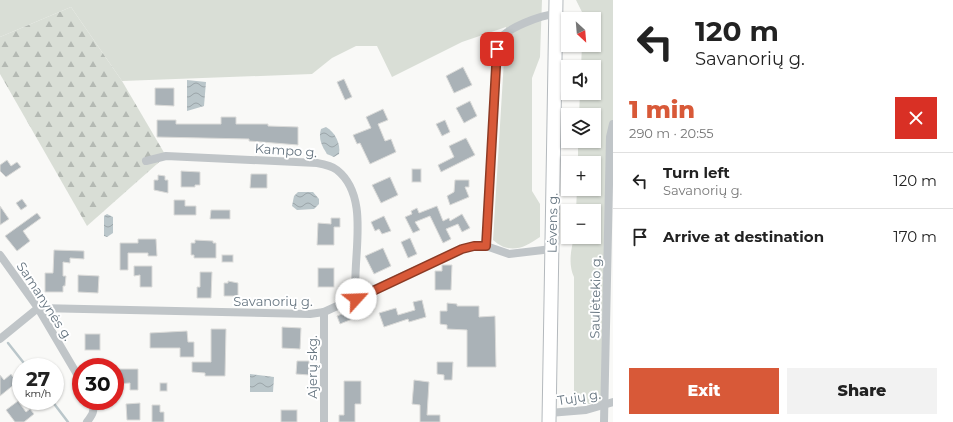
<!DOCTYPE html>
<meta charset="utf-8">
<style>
body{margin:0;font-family:Montserrat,sans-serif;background:#f2f2f2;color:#222;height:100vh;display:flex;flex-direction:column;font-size:15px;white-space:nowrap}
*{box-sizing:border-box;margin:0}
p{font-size:13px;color:#767676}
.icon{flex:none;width:22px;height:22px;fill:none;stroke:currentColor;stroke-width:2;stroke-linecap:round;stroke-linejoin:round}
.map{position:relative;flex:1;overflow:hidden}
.sheet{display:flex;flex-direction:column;background:#fff;width:340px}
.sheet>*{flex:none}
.banner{background:#fff;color:#222;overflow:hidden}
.needle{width:26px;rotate:154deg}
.tools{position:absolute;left:561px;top:12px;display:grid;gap:8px}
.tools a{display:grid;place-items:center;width:40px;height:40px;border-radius:0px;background:#fff;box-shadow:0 1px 3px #0004;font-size:20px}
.speed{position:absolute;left:12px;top:358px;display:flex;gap:8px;font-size:20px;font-weight:700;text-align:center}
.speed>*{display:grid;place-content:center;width:52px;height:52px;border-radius:50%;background:#fff;box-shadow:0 1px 3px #0004;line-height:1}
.speed small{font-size:10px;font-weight:400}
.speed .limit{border:6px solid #d22;background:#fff;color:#111}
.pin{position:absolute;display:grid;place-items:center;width:34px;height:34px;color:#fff;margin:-17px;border-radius:8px;box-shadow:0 2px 6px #0006}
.me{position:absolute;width:44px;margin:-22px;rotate:65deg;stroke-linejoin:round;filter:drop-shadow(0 0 3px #0008)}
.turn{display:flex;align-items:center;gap:14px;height:84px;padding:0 16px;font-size:18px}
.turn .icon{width:52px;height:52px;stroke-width:2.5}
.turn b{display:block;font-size:28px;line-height:34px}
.round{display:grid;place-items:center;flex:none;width:42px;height:42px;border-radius:0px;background:#f2f2f2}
.head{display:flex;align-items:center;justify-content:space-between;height:68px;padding:0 16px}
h1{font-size:24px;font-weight:800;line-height:30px;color:#d85938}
.cta{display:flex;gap:8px;margin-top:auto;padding:8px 16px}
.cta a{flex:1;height:46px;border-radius:0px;background:#d85938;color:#fff;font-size:16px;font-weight:800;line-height:46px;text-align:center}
.cta a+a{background:#f2f2f2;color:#222}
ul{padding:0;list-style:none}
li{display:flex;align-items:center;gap:12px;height:56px;padding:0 16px;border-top:1px solid #e0e0e0}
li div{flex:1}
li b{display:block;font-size:15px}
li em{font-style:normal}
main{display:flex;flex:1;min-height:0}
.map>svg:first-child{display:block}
.grass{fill:#d9ded6}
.forest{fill:url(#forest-firs)}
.water{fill:url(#water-waves)}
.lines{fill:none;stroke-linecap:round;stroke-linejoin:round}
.stream{stroke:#bac6ca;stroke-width:2.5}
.building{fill:#aab2b7;stroke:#dbdbd9}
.primary-casing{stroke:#b4b9bd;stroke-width:15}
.street{stroke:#c0c5c8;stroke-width:8}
.primary{stroke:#fff;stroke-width:13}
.route-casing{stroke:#8c3a24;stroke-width:10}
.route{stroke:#d85938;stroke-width:7}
.labels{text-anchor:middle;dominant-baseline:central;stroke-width:4;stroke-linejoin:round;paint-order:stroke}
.street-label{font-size:13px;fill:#667580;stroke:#fff}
</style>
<main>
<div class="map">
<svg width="613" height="422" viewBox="0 0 613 422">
<defs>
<pattern id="forest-firs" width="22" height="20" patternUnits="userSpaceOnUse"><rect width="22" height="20" fill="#d9ded6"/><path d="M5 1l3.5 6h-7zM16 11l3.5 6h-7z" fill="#b4b9b3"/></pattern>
<pattern id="water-waves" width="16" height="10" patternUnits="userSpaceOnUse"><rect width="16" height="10" fill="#bac6ca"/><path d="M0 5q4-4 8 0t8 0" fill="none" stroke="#9ba5a9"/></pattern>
</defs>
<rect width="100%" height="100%" fill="#f9f9f7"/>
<g class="grass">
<path d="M0,0H542L540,57L532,78V191L540,204V237C524,248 510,255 493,240L506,27L462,42L392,77L377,46H356L332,58L312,74L122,81L71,7L0,37Z"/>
<path d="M576,0H613V124L604,405L576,403L574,401V277C568,264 571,250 574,237H594V211H576L577,189H594V163H578V141H594V115H579L580,93H594V67H581L582,45H594V19H583V14Z"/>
</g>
<path class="forest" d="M71,7L122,81L166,156L87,226L0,74V37Z"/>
<g class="water">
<path d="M187,80L206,82L204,106L187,111Z"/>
<path d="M326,127C335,132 341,144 339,154L334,157L327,154C322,146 318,139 321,129Z"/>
<path d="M298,192H313L319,199V204L314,209L297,210L292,206L294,196Z"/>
<path d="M107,214L113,217V233L107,237L104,236V216Z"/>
<path d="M250,374L274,377L273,392H250Z"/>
</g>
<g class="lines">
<g class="stream">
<path d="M8,343L27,367"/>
<path d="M52,401L68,422"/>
</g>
</g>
<g class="building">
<path d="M463,67L472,85L454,93L446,76Z"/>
<path d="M344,79L352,97L345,100L337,82Z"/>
<path d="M155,88H174V106L155,105Z"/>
<path d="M470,101L477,116L464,123L456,108Z"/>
<path d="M383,109L388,120L378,124L385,141L391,139L396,152L370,164L360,143L357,144L353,135L371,128L366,117Z"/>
<path d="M221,117H236V124H268V126L298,127V145L249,141V139L157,137V120H176V124H221Z"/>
<path d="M445,120L450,132L442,136L436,124Z"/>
<path d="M466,138L475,155L441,172L438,165L454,157L449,146Z"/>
<path d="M7,160L11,166L17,162L21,167L6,177L0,171V165Z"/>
<rect x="412" y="169" width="9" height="13"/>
<path d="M181,171L200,172V185H195V187H181Z"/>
<path d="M251,174H267V188H250Z"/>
<path d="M158,175L165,176V180H168V193L154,190V180H158Z"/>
<path d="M390,177L398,195L381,203L372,185Z"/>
<path d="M455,180H469V187H465L469,197L450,205L447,196L454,192Z"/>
<path d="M22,199L27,206L21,210L16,203Z"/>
<path d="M174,200H185V206H196V215H174Z"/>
<path d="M0,206L9,219L0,225Z"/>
<path d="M437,206L443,221L449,218L450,221L462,214L470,228L462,232L458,224L446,229L451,239L443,243L430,216L415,222L420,230L413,233L405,217L412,214L411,211L417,208L419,213Z"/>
<path d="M211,210H230V219H210Z"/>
<path d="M37,213L41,218L23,231L30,241L17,251L5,236Z"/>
<path d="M384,216L391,231L382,234L379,229L375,231L371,222Z"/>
<path d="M331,218H340V227H334V245H317L318,223L331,224Z"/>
<path d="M410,238L417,254L408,258L401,242Z"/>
<path d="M138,239H156L157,256H148V253H128V270H120V243H138Z"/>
<path d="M195,240L213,241V243H216V258H194V255H191V243H195Z"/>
<path d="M383,248L391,266L374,274L365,256Z"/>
<path d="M54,250L84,251V259L70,258V263L63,262V276H66L65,286H63V292H45V273H53Z"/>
<rect x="222" y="255" width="11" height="7"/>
<path d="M442,265H452L451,290H435V271H442Z"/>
<path d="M134,266H152V287H140V275L134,276Z"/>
<rect x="318" y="268" width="16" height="19"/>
<path d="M200,272H212L211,298H197V287H200Z"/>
<path d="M78,275L99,276L98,293L78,292Z"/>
<path d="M228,281L238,283V296H224V283H228Z"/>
<path d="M422,300L426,317L409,322L408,319L384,327L379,313L396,308L398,315L415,310L413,302Z"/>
<path d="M371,302L374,310L340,324L337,316Z"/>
<path d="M447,303L457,304V306H479V317L495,316L496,367H467V330L447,329V325L440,324V311H447Z"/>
<path d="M282,327L301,328L300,349L282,348Z"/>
<path d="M211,329H226L225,376H205V373L192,372V362H211Z"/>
<path d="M187,331L188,342H194V357H180V348H150V333Z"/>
<rect x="85" y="334" width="15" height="16"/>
<path d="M297,361H309V375L296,374Z"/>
<path d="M437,362H453L452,380H444V375L437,374Z"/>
<path d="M115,369H138V390H130V383L115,384Z"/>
<path d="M18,373L21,379L0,396V375L4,380L11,374L13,377Z"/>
<path d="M414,380L429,382L427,415H440V422H420V405L412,404Z"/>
<path d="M344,381H361V404H355V422H339V415H344Z"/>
<rect x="160" y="383" width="7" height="8"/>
<path d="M18,401L26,412L30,409L34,414L24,422H15L6,410Z"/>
<path d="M140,403V420H127L126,404Z"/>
<path d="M152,405H160V412H164V422H152Z"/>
<rect x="281" y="410" width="16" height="12"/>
</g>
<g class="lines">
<defs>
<path id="primary" d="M549,422L556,0"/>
</defs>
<use href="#primary" class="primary-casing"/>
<g class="street">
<path d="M146,161L166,156L317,163C323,164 332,166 337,170C372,198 351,259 356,299"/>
<path d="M486,246L509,254L552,249"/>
<path d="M0,255L38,308L81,381"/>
<path d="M0,339L38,308L310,314L324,312L462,249L474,246H486L498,41C506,28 541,15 556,14"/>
<path d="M549,413L586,410L613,402"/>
<path d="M87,422C93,414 95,411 92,401"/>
<path d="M324,422V312"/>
<path d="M604,422L610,137L613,124"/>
</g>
<use href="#primary" class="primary"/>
</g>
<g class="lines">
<defs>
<path id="route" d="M356,299L462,249L474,246H486L497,49"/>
</defs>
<use href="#route" class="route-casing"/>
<use href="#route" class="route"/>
</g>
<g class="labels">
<g class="street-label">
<text transform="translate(286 150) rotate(4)">Kampo g.</text>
<text transform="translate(552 223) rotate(-89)">Lėvens g.</text>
<text transform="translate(595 297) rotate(-89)">Saulėtekio g.</text>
<text transform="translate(45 301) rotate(57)">Samanynės g.</text>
<text x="273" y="301">Savanorių g.</text>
<text transform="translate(312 367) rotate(-90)">Ajerų skg.</text>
<text transform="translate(579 397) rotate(-9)">Tujų g.</text>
</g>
</g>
</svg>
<div class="tools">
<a><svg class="needle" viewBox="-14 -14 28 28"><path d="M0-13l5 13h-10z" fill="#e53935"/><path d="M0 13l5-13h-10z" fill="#767676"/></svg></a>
<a><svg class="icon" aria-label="sound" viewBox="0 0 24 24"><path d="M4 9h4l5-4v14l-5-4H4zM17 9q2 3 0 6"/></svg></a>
<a><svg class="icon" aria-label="layers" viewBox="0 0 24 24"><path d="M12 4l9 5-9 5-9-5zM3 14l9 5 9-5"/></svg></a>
<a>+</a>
<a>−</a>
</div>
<div class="speed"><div>27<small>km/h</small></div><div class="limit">30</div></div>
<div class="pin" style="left:497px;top:49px;background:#d93025"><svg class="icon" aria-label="arrive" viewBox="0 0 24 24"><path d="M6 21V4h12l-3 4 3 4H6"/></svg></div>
<svg class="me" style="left:356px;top:299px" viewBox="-20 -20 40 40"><circle r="19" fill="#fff"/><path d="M0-13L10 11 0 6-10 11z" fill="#d85938"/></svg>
</div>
<section class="sheet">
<div class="banner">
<div class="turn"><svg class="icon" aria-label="left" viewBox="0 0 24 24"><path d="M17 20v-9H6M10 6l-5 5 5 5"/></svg><div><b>120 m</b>Savanorių g.</div></div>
</div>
<div class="head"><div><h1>1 min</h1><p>290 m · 20:55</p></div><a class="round" style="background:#d93025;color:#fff"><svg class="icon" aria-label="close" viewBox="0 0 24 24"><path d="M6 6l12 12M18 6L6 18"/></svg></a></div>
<ul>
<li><svg class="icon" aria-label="left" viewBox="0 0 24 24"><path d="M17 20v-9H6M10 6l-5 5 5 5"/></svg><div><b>Turn left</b><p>Savanorių g.</p></div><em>120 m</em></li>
<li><svg class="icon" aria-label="arrive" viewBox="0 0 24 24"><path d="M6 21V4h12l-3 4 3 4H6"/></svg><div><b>Arrive at destination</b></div><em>170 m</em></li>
</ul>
<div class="cta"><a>Exit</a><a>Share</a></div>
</section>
</main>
